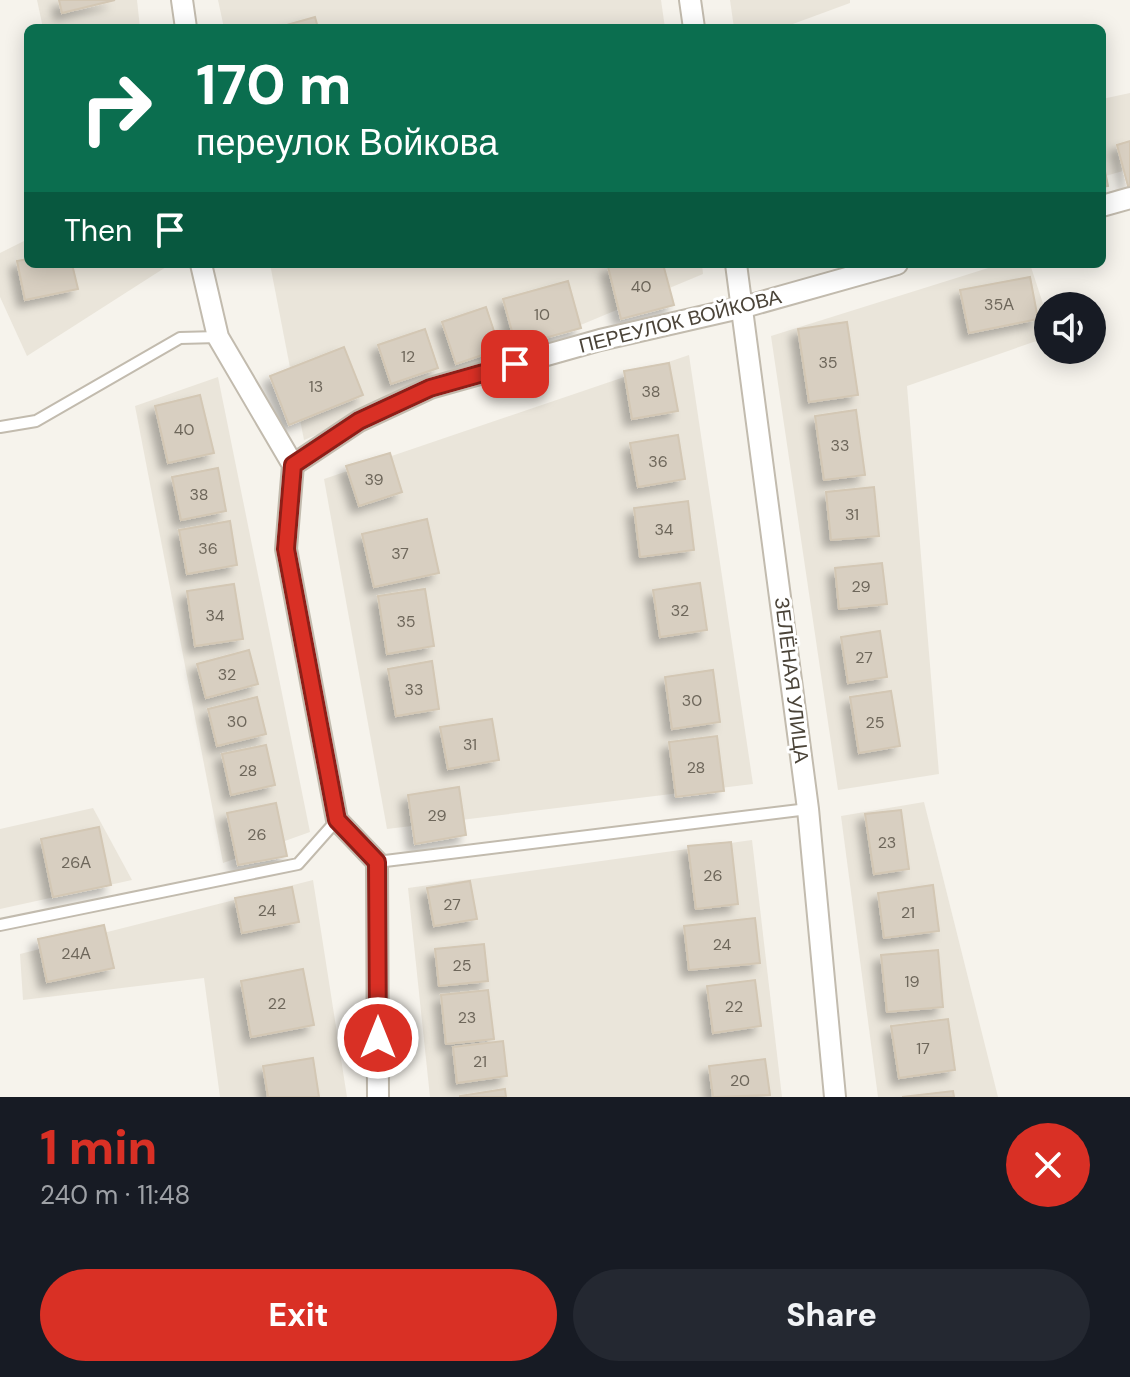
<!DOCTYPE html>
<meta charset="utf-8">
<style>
body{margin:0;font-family:"DM Sans",sans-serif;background:#242831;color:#f1f3f6;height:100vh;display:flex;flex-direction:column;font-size:30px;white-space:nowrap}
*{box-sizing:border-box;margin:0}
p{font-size:26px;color:#9ea1a6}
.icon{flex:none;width:44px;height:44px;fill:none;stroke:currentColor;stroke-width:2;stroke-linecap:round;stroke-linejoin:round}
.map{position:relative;height:1097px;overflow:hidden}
.panel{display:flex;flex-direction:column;background:#171b24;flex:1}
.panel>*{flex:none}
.top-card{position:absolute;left:24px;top:24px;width:1082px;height:244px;border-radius:12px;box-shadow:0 4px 20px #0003;background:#0b6e4f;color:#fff;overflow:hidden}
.controls{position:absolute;left:1034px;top:292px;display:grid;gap:16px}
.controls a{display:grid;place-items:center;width:72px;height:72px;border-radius:50%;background:#171b24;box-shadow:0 4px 20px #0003;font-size:40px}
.pin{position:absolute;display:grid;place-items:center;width:68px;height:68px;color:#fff;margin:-34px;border-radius:16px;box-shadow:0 4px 12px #0006}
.me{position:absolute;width:88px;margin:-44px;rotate:0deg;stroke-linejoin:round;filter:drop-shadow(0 0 6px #0008)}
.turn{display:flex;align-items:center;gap:28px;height:168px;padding:0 40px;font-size:36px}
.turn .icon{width:104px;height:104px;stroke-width:2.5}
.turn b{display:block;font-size:56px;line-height:68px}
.then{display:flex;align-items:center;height:76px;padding:0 40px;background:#0003;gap:16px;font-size:30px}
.round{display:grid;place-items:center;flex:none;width:84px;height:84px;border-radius:42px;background:#242831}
.overview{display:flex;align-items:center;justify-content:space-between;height:136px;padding:0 40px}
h1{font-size:48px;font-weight:800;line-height:60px;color:#d93025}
.button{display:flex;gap:16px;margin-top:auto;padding:16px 40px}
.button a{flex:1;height:92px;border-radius:48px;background:#d93025;color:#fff;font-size:32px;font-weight:800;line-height:92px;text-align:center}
.button a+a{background:#242831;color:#f1f3f6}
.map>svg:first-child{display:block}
.residential{fill:#eae5da}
.building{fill:#d8cfc1;stroke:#d3c7b4;stroke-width:2;filter:url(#shadow)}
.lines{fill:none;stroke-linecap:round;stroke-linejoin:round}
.service-casing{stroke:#c2bbae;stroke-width:14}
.minor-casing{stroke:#c2bbae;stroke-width:24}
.service{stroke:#fff;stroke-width:10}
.minor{stroke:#fff;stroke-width:20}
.route-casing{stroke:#8d1f18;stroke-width:20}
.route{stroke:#d93025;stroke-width:14}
.labels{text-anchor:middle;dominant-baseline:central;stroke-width:6;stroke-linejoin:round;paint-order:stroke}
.number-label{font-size:16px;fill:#6e675b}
.street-label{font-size:20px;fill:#4b4439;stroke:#fff}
</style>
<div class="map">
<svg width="1130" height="1097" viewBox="0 0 1130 1097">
<defs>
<filter id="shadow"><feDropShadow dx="-7" dy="7" stdDeviation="4" flood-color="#0004"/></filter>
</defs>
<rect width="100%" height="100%" fill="#f6f3ec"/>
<g class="residential">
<path d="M37,0H137L140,28H43Z"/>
<path d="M218,0H661L665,28H224Z"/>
<path d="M730,0H850V3L782,28H734Z"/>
<path d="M1130,93V169L1102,177V99Z"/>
<path d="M28,239V264H166V267L27,356L0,297V253Z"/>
<path d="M270,264H702L703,274L304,440Z"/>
<path d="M1001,264H1030L1048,319V337L907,386L939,774L838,790L771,336Z"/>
<path d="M689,355L753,784L387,829L324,479Z"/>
<path d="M218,377L310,832L223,863L135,406Z"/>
<path d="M924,802L998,1097H878L841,816Z"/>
<path d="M93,808L132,880L0,909V829Z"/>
<path d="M752,840L782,1097H430L408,888Z"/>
<path d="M313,880L347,1097H220L204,978L23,1000L20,954Z"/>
</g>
<g class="building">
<path d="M59,0H115L62,13Z"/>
<path d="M315,17L318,28H276Z"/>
<path d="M1130,141V185L1128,186L1117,145Z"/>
<path d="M1102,156L1108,186L1102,187Z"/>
<path d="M28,259V264H72L78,289L25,300L17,261Z"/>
<path d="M620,264H663L674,305L621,319L608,267Z"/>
<path d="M1030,277L1038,319L969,333L960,290Z"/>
<path d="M568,281L581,328L516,346L503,299Z"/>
<path d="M486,307L500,349L456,364L442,322Z"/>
<path d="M847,322L858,395L809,402L798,329Z"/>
<path d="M425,329L438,368L391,384L378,345Z"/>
<path d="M344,347L363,395L289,425L270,376Z"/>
<path d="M669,363L678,411L632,419L624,371Z"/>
<path d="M200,395L214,453L168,463L155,406Z"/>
<path d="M856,410L865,475L824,480L815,416Z"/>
<path d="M678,435L685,479L638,487L630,443Z"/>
<path d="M390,453L402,492L359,506L346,466Z"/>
<path d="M218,468L226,511L181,520L172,477Z"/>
<path d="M874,487L879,536L831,540L826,492Z"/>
<path d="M688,501L694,550L640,557L634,508Z"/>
<path d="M427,519L439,573L374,587L362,534Z"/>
<path d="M230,521L237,565L187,574L179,530Z"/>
<path d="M882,563L887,604L839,609L835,568Z"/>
<path d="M700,583L707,630L660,637L653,590Z"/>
<path d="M234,584L243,639L195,646L187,591Z"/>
<path d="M425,589L434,646L387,654L378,596Z"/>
<path d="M880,631L887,677L848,683L841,637Z"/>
<path d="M249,650L258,684L206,698L197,664Z"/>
<path d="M432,661L439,709L396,716L388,669Z"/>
<path d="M713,670L720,722L672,729L665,677Z"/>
<path d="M891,691L900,746L859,753L850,697Z"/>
<path d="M257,697L266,734L217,746L208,709Z"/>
<path d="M492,719L499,760L448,769L440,727Z"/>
<path d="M717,736L724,791L676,797L669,742Z"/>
<path d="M266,745L275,785L231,795L222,754Z"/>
<path d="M459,787L466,835L415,844L408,795Z"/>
<path d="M276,803L287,856L238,865L227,813Z"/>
<path d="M901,810L909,869L874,874L865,814Z"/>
<path d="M99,827L111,885L53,897L41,839Z"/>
<path d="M731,842L738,904L696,909L688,846Z"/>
<path d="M470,881L477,919L434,926L427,888Z"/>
<path d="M933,885L939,931L884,938L878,893Z"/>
<path d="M292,887L299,922L242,933L235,898Z"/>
<path d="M755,918L760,963L689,970L684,926Z"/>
<path d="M104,925L114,968L47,982L38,939Z"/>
<path d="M484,944L488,981L439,986L435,949Z"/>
<path d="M938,950L943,1007L887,1012L881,955Z"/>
<path d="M303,969L314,1025L251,1037L241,981Z"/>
<path d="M755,980L761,1026L713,1033L707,986Z"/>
<path d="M488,990L494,1039L446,1044L441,995Z"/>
<path d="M948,1019L955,1070L899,1078L891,1026Z"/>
<path d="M503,1041L507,1076L457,1083L453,1047Z"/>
<path d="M313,1058L319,1097H268L263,1066Z"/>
<path d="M765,1059L770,1095L713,1097L709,1066Z"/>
<path d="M505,1089L506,1097H460V1096Z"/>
<path d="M953,1091L954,1097H902Z"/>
</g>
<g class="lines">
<defs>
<g id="service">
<path d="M0,427L36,421L180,338L218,337"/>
<path d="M377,862L808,809"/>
<path d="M0,925L298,864L337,820"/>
</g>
<g id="minor">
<path d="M182,0L186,28"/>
<path d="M690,0L694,28"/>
<path d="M1102,206L1130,198"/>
<path d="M201,264L218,337L293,465L286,549L337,820L377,862L378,1097"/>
<path d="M736,264L808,809L835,1097"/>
<path d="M293,465L359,421L430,388L600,340L744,307L897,264"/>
</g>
</defs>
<use href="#service" class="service-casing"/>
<use href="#minor" class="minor-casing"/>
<use href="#service" class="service"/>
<use href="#minor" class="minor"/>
</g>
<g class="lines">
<defs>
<path id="route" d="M378,1038L377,862L337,820L286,549L293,465L359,421L430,388L515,364"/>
</defs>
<use href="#route" class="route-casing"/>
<use href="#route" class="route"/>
</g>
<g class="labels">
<g class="number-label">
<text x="641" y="286">40</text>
<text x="999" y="304">35А</text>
<text x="542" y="314">10</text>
<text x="408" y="356">12</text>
<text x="828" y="362">35</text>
<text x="316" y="386">13</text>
<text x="651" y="391">38</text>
<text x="184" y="429">40</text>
<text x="840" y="445">33</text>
<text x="658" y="461">36</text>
<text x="374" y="479">39</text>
<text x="199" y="494">38</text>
<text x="852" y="514">31</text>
<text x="664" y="529">34</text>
<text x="208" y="548">36</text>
<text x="400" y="553">37</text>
<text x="861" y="586">29</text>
<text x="680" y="610">32</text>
<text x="215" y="615">34</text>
<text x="406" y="621">35</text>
<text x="864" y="657">27</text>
<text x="227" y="674">32</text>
<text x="414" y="689">33</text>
<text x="692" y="700">30</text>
<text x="237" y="721">30</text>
<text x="875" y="722">25</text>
<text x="470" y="744">31</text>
<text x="696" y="767">28</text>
<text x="248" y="770">28</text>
<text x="437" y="815">29</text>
<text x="257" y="834">26</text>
<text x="887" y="842">23</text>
<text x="76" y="862">26А</text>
<text x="713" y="875">26</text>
<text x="452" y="904">27</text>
<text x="267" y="910">24</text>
<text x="908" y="912">21</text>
<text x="722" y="944">24</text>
<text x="76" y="953">24А</text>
<text x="462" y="965">25</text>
<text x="912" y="981">19</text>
<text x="277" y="1003">22</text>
<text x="734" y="1006">22</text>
<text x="467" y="1017">23</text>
<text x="923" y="1048">17</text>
<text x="480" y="1061">21</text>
<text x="740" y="1080">20</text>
</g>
<g class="street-label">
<text transform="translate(680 321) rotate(-14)">ПЕРЕУЛОК ВОЙКОВА</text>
<text transform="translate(792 680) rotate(83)">ЗЕЛЁНАЯ УЛИЦА</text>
</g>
</g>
</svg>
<div class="controls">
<a><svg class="icon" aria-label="sound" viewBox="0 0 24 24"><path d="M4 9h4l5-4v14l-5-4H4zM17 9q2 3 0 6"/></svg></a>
</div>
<div class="pin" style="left:515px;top:364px;background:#d93025"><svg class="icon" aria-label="arrive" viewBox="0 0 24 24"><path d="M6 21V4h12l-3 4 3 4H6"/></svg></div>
<svg class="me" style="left:378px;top:1038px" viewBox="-20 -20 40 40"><circle r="17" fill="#d93025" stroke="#fff" stroke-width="3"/><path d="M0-11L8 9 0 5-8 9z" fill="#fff"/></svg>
<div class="top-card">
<div class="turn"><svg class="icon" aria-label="right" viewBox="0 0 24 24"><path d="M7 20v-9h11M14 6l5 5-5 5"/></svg><div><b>170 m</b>переулок Войкова</div></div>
<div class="then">Then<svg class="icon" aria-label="arrive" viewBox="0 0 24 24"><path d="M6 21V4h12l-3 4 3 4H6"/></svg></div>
</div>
</div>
<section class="panel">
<div class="overview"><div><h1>1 min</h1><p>240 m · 11:48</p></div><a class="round" style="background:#d93025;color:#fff"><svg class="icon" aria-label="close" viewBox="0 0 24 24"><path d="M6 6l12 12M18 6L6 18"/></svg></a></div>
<div class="button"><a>Exit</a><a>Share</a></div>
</section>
